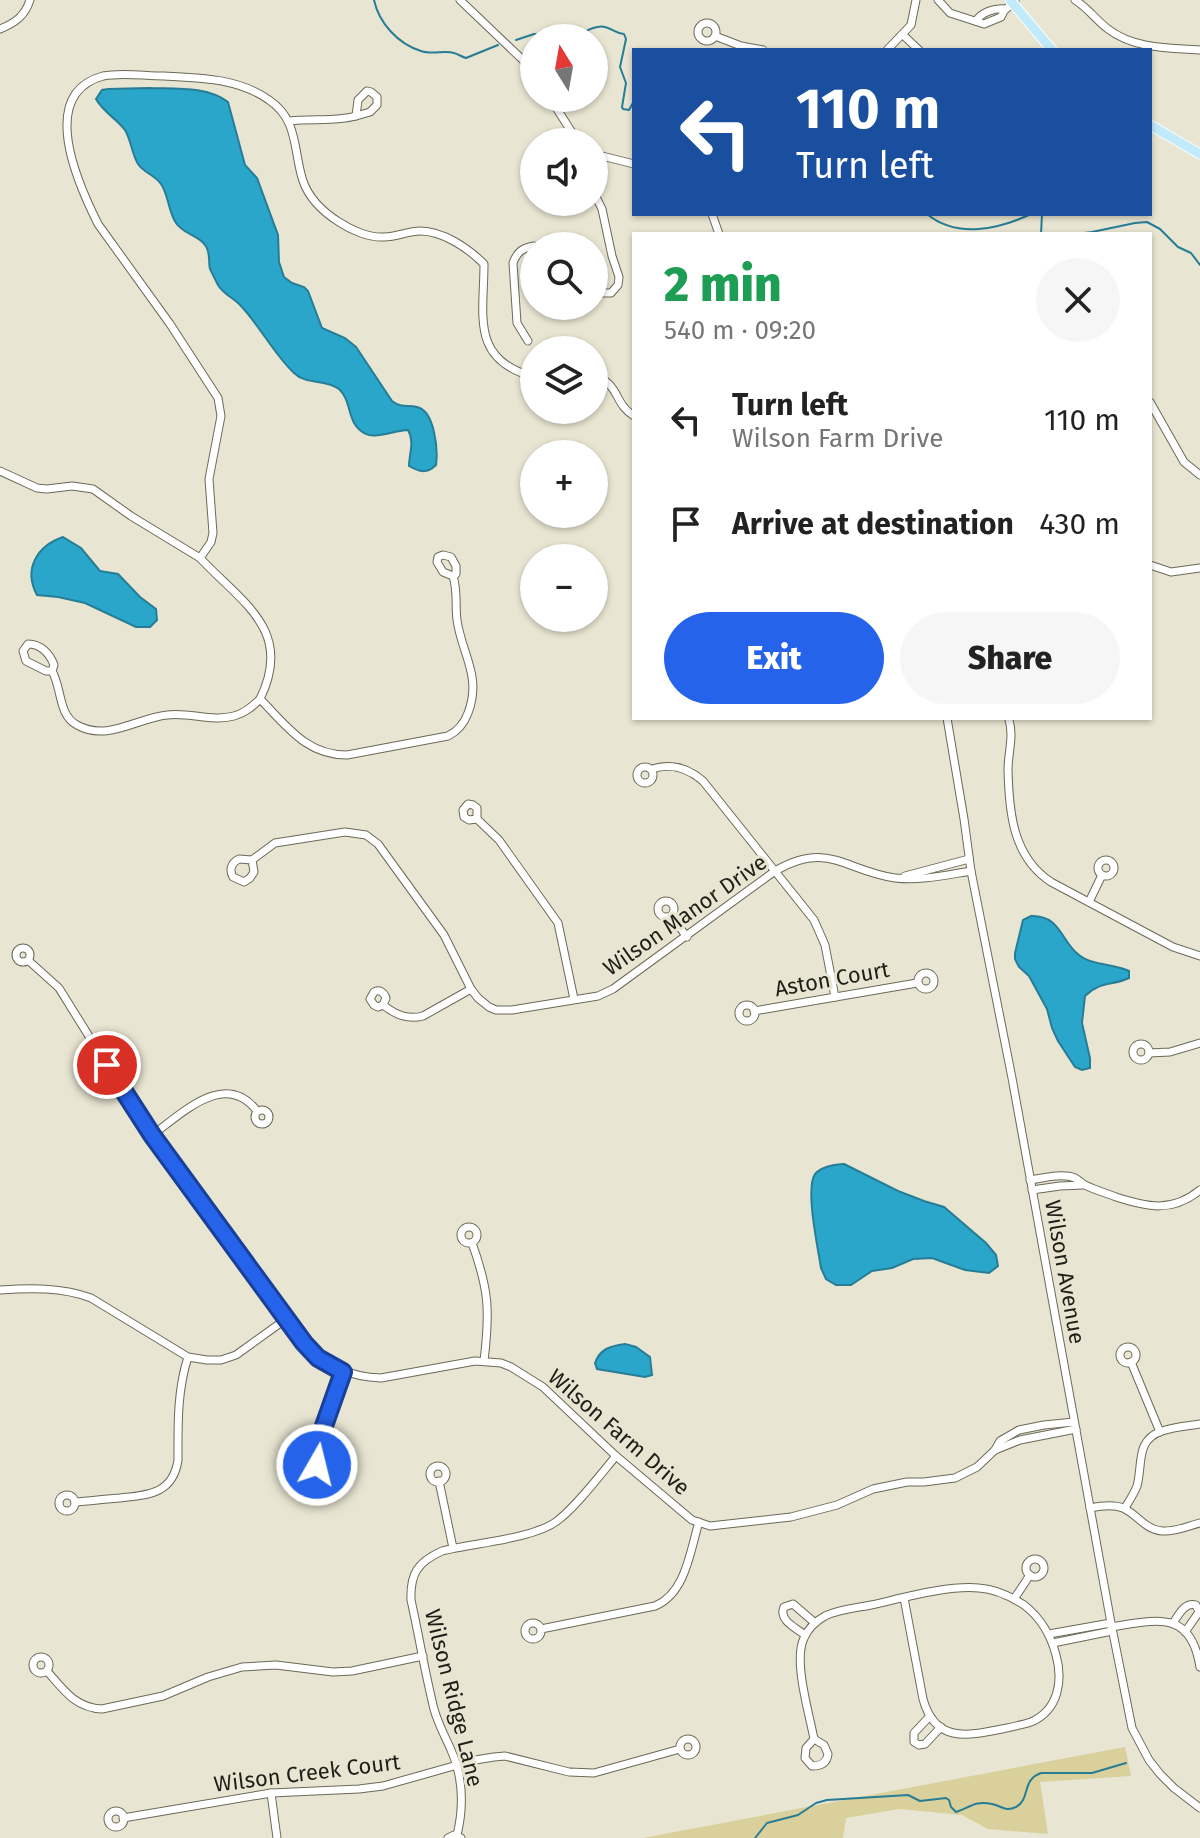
<!DOCTYPE html>
<meta charset="utf-8">
<style>
body{margin:0;font-family:"Fira Sans",sans-serif;background:#f6f6f6;color:#222;height:100vh;display:flex;flex-direction:column;font-size:30px;white-space:nowrap}
*{box-sizing:border-box;margin:0}
p{font-size:26px;color:#767676}
.icon{flex:none;width:44px;height:44px;fill:none;stroke:currentColor;stroke-width:2;stroke-linecap:round;stroke-linejoin:round}
.map{position:relative;flex:1;overflow:hidden}
.side{position:absolute;left:632px;top:232px;width:520px;height:488px;display:flex;flex-direction:column;background:#fff;border-radius:0px;box-shadow:0 2px 6px #0004}
.side>*{flex:none}
.banner{position:absolute;left:632px;top:48px;width:520px;height:168px;border-radius:0px;box-shadow:0 2px 6px #0004;background:#1a4fa0;color:#fff;overflow:hidden}
.needle{width:52px;rotate:349deg}
.buttons{position:absolute;left:520px;top:24px;display:grid;gap:16px}
.buttons a{display:grid;place-items:center;width:88px;height:88px;border-radius:50%;background:#fff;box-shadow:0 2px 6px #0004;font-size:40px}
.pin{position:absolute;display:grid;place-items:center;width:68px;height:68px;color:#fff;margin:-34px;border:4px solid #fff;border-radius:50%;box-shadow:0 2px 8px #0007}
.me{position:absolute;width:88px;margin:-44px;rotate:8deg;stroke-linejoin:round;filter:drop-shadow(0 0 6px #0008)}
.turn{display:flex;align-items:center;gap:28px;height:168px;padding:0 32px;font-size:36px}
.turn .icon{width:104px;height:104px;stroke-width:2.5}
.turn b{display:block;font-size:56px;line-height:68px}
.round{display:grid;place-items:center;flex:none;width:84px;height:84px;border-radius:42px;background:#f6f6f6}
.summary{display:flex;align-items:center;justify-content:space-between;height:136px;padding:0 32px}
h1{font-size:48px;font-weight:800;line-height:60px;color:#1e9e55}
.cta{display:flex;gap:16px;margin-top:auto;padding:16px 32px}
.cta a{flex:1;height:92px;border-radius:48px;background:#2563eb;color:#fff;font-size:32px;font-weight:800;line-height:92px;text-align:center}
.cta a+a{background:#f6f6f6;color:#222}
ul{padding:0;list-style:none}
li{display:flex;align-items:center;gap:24px;height:104px;padding:0 32px}
li div{flex:1}
li b{display:block;font-size:30px}
li em{font-style:normal}
.map>svg:first-child{display:block}
.green{fill:#d9d09b}
.water{fill:#2aa6cb;stroke:#277d95;stroke-width:2}
.lines{fill:none;stroke-linecap:round;stroke-linejoin:round}
.stream{stroke:#277d95;stroke-width:2}
.minor-casing{stroke:#6b6959;stroke-width:9}
.major-casing{stroke:#fff;stroke-width:11}
.minor{stroke:#fff;stroke-width:7}
.major{stroke:#c1ebfa;stroke-width:9}
.route-casing{stroke:#184099;stroke-width:20}
.route{stroke:#2563eb;stroke-width:14}
.labels{text-anchor:middle;dominant-baseline:central;stroke-width:6;stroke-linejoin:round;paint-order:stroke}
.street-label{font-size:22px;fill:#1f1e17;stroke:#e8e5d2}
</style>
<div class="map">
<svg width="1200" height="1838" viewBox="0 0 1200 1838">
<rect width="100%" height="100%" fill="#e8e5d2"/>
<path class="green" d="M1125,1747L1131,1776L1040,1782L1048,1834L988,1829L962,1815L899,1809L846,1818L843,1838H643Z"/>
<g class="water">
<path d="M149,88C175,89 207,86 228,102L245,165L257,178L278,235L279,262L284,277L292,283L304,287L308,291L322,328L345,338L356,347L392,401C401,408 407,405 417,407C435,411 438,450 436,465C427,474 419,472 409,466C409,454 415,442 408,430C396,430 375,439 366,434C346,425 353,402 339,389C326,379 306,385 294,373C273,353 260,326 241,306C234,298 223,294 218,285C216,281 212,273 210,269C208,261 211,253 205,245C198,235 183,234 176,223C168,211 169,196 161,184C155,175 144,173 138,164C132,154 131,140 125,130C116,118 103,112 96,99L102,90L108,89Z"/>
<path d="M63,537L81,548L100,571L118,574L140,597L156,609L157,620L150,627H136L85,603L58,597L37,595C23,569 37,546 63,537Z"/>
<path d="M1031,916C1061,915 1061,942 1079,955C1091,965 1114,964 1129,971V978C1112,986 1100,981 1085,996L1082,1023L1090,1058V1068L1082,1070L1075,1067L1058,1041L1052,1028L1047,1009L1029,976L1019,967L1015,959V953L1023,920Z"/>
<path d="M844,1164L898,1191L924,1201L944,1207L986,1243L996,1255L998,1266L989,1273L965,1270L932,1258L913,1259L892,1268L872,1271L851,1285H836L826,1279L821,1268C818,1248 805,1189 815,1174C822,1166 834,1165 844,1164Z"/>
<path d="M625,1344L636,1347L650,1357L652,1375L645,1377L597,1369L595,1363C600,1349 610,1346 625,1344Z"/>
</g>
<g class="lines">
<g class="stream">
<path d="M374,0C379,23 398,44 421,51C432,55 444,50 454,53C458,54 462,57 466,58L498,45"/>
<path d="M572,38C581,34 596,24 605,27C613,29 614,33 624,34L626,39L620,67L626,83L622,107L623,109L629,110L634,101"/>
<path d="M516,40L534,34H543L546,38"/>
<path d="M875,214L882,215L887,214"/>
<path d="M927,214C957,239 999,229 1031,214"/>
<path d="M1041,234L1042,214"/>
<path d="M1076,234L1092,232L1135,223L1147,222L1160,229L1178,247L1191,253L1200,265"/>
<path d="M755,1838L767,1823L798,1815L816,1803L827,1800L908,1795L920,1801L946,1798L949,1800L951,1807L956,1812C970,1808 974,1800 992,1804C1002,1806 1005,1812 1016,1807C1031,1799 1021,1780 1041,1773H1092L1126,1763"/>
</g>
<defs>
<g id="minor">
<path d="M460,0L526,63L534,73"/>
<path d="M938,0L950,13L984,24L1001,17L1004,11L1015,1"/>
<path d="M1075,0C1088,8 1096,20 1108,29C1134,49 1169,48 1200,50"/>
<path d="M976,21C982,12 994,8 1005,9"/>
<circle cx="707" cy="32" r="9"/>
<path d="M0,29C15,23 25,16 30,0"/>
<path d="M903,35L919,50"/>
<path d="M715,36L741,46L763,50"/>
<path d="M887,50L911,25L916,0"/>
<path d="M367,91L371,92L377,97V105L370,112L356,116L358,100Z"/>
<path d="M550,98L578,142"/>
<path d="M289,121C311,118 335,122 356,116"/>
<path d="M594,154L634,164"/>
<path d="M594,193L602,209L612,256L619,277L618,285L611,293H594"/>
<path d="M712,214L719,234"/>
<path d="M528,341L517,323L513,263C517,252 522,248 534,246"/>
<path d="M594,375C621,385 613,403 634,416"/>
<path d="M1150,402L1184,462L1200,475"/>
<path d="M0,471L37,488L47,489L72,486L93,489L131,516L200,558"/>
<path d="M443,555L451,557L456,566V574L453,576L443,572L437,562L438,557Z"/>
<path d="M1150,565L1171,572L1200,568"/>
<path d="M453,576C458,592 455,605 457,620C462,655 482,676 468,713C464,724 458,731 448,736L347,755C306,755 287,726 260,699C294,630 242,603 200,558L211,542L213,533L209,479L221,416L218,398L170,324L98,224C78,184 37,94 103,76C122,72 144,76 164,76C201,78 238,78 269,100C299,120 293,151 303,181C309,198 323,212 339,222C351,230 369,238 384,237C397,237 408,231 420,231C443,231 468,248 484,264C484,315 470,360 534,377"/>
<path d="M28,644C41,644 50,654 54,665L52,671H46L26,661L23,651Z"/>
<path d="M52,671C62,688 58,715 77,725C107,742 137,718 167,715C190,712 212,722 234,716C245,713 252,707 260,699"/>
<path d="M947,718L964,819L971,871L1012,1078L1111,1623L1132,1728L1149,1760L1160,1774L1174,1788L1200,1808"/>
<path d="M1009,720C1014,736 1008,753 1008,770C1009,813 1013,857 1051,882L1173,947L1200,956"/>
<circle cx="645" cy="775" r="8"/>
<path d="M652,769C671,763 687,767 703,781L814,920L825,945L835,997"/>
<path d="M468,804L473,805L477,808V819L469,820L464,817L463,810Z"/>
<path d="M477,819L499,840L558,923L574,999"/>
<path d="M239,859L252,860L254,872L250,878L244,882L233,877C229,870 231,863 239,859Z"/>
<path d="M252,860L275,843L345,832L366,835L378,844L444,935L471,989L478,998L489,1007L496,1010H512L598,996L613,989L775,871C828,840 845,871 895,878C920,881 946,875 971,871"/>
<circle cx="1106" cy="868" r="8"/>
<path d="M905,876L969,859"/>
<circle cx="666" cy="909" r="8"/>
<path d="M1089,902L1102,875"/>
<path d="M671,916L687,937"/>
<circle cx="23" cy="955" r="7"/>
<path d="M29,961L59,988L123,1091L152,1135L304,1343C325,1366 350,1377 381,1378L475,1361L501,1363L511,1367L543,1387L616,1456L692,1520L710,1526L791,1517L837,1505L873,1489L907,1482H924L955,1478L977,1467L995,1450L1000,1441L1019,1430L1044,1425L1074,1422"/>
<circle cx="926" cy="981" r="8"/>
<path d="M383,1005L386,998C384,992 379,989 374,992L370,999L374,1005L378,1007L383,1005C396,1015 408,1020 423,1016L471,989"/>
<circle cx="747" cy="1013" r="8"/>
<path d="M754,1011L917,983"/>
<circle cx="1141" cy="1052" r="8"/>
<path d="M1149,1053L1170,1052L1200,1043"/>
<circle cx="262" cy="1117" r="7"/>
<path d="M152,1135C182,1114 225,1069 257,1111"/>
<path d="M1030,1180C1043,1178 1062,1173 1075,1178C1079,1180 1082,1184 1085,1185C1095,1190 1106,1193 1116,1197C1147,1207 1172,1213 1200,1190"/>
<path d="M1032,1190L1060,1186L1083,1185"/>
<circle cx="469" cy="1235" r="8"/>
<path d="M472,1243C489,1290 490,1311 484,1361"/>
<path d="M0,1290C30,1288 62,1287 91,1298L188,1357L207,1360H221L236,1355L286,1319"/>
<circle cx="1128" cy="1355" r="8"/>
<path d="M1131,1362L1160,1432"/>
<circle cx="321" cy="1458" r="8"/>
<path d="M320,1450L319,1440L343,1372"/>
<path d="M995,1450L1020,1440L1076,1429"/>
<circle cx="438" cy="1474" r="8"/>
<path d="M439,1481L453,1548"/>
<circle cx="67" cy="1503" r="8"/>
<path d="M75,1502C90,1501 105,1499 120,1498C148,1495 173,1494 178,1460C178,1425 177,1391 188,1357"/>
<path d="M1090,1508C1100,1506 1113,1504 1123,1508C1137,1514 1144,1529 1162,1531C1175,1532 1188,1526 1200,1523"/>
<path d="M1125,1508C1129,1501 1134,1494 1137,1486C1143,1465 1135,1440 1162,1431C1174,1427 1188,1426 1200,1424"/>
<circle cx="1035" cy="1568" r="9"/>
<path d="M1014,1599L1030,1575"/>
<path d="M1173,1623C1179,1615 1184,1602 1196,1605L1199,1612L1185,1632"/>
<circle cx="533" cy="1631" r="8"/>
<path d="M1111,1627C1156,1620 1191,1609 1200,1667"/>
<path d="M541,1629L655,1606C686,1593 690,1551 699,1522"/>
<path d="M1049,1634L1111,1623"/>
<path d="M805,1635C796,1628 778,1620 784,1607L793,1604L815,1623"/>
<path d="M1053,1643L1112,1631"/>
<circle cx="41" cy="1665" r="8"/>
<path d="M47,1671C63,1689 75,1708 102,1709L163,1696L208,1677L242,1667L276,1665L333,1672L352,1671L423,1656"/>
<path d="M930,1716L914,1733V1742L919,1745L925,1744L941,1727"/>
<path d="M814,1739L806,1748L805,1758L812,1766C821,1766 827,1763 828,1754L824,1745L814,1739C809,1712 793,1661 804,1638C808,1629 816,1621 825,1616C839,1609 856,1608 871,1605C903,1598 948,1585 979,1588C996,1589 1010,1596 1024,1605C1040,1617 1051,1636 1056,1655C1063,1680 1059,1710 1031,1722C1022,1725 1011,1727 1002,1729C967,1736 935,1743 923,1699L904,1598"/>
<circle cx="688" cy="1747" r="8"/>
<path d="M271,1793L277,1838"/>
<circle cx="116" cy="1819" r="8"/>
<path d="M123,1818L271,1793L359,1789L383,1786L475,1760L494,1757L505,1756L569,1772L594,1773L680,1749"/>
<path d="M457,1835C464,1806 463,1777 451,1750C445,1736 438,1724 434,1709C425,1673 419,1636 411,1600C410,1573 418,1562 442,1551C473,1543 533,1539 557,1521C576,1507 600,1475 616,1456"/>
<path d="M448,1838L454,1835L461,1838"/>
</g>
<g id="major">
<path d="M1010,0L1052,50"/>
<path d="M1150,125L1200,154"/>
</g>
</defs>
<use href="#minor" class="minor-casing"/>
<use href="#major" class="major-casing"/>
<use href="#minor" class="minor"/>
<use href="#major" class="major"/>
</g>
<g class="lines">
<defs>
<path id="route" d="M107,1065L152,1135L304,1343L318,1358L343,1372L319,1440L320,1450C311,1452 311,1460 317,1465"/>
</defs>
<use href="#route" class="route-casing"/>
<use href="#route" class="route"/>
</g>
<g class="labels">
<g class="street-label">
<text transform="translate(685 915) rotate(-35)">Wilson Manor Drive</text>
<text transform="translate(832 979) rotate(-10)">Aston Court</text>
<text transform="translate(1065 1272) rotate(80)">Wilson Avenue</text>
<text transform="translate(619 1432) rotate(41)">Wilson Farm Drive</text>
<text transform="translate(454 1698) rotate(76)">Wilson Ridge Lane</text>
<text transform="translate(307 1773) rotate(-7)">Wilson Creek Court</text>
</g>
</g>
</svg>
<div class="buttons">
<a><svg class="needle" viewBox="-14 -14 28 28"><path d="M0-13l5 13h-10z" fill="#e53935"/><path d="M0 13l5-13h-10z" fill="#767676"/></svg></a>
<a><svg class="icon" aria-label="sound" viewBox="0 0 24 24"><path d="M4 9h4l5-4v14l-5-4H4zM17 9q2 3 0 6"/></svg></a>
<a><svg class="icon" aria-label="search" viewBox="0 0 24 24"><circle cx="10" cy="10" r="6"/><path d="M15 15l6 6"/></svg></a>
<a><svg class="icon" aria-label="layers" viewBox="0 0 24 24"><path d="M12 4l9 5-9 5-9-5zM3 14l9 5 9-5"/></svg></a>
<a>+</a>
<a>−</a>
</div>
<div class="pin" style="left:107px;top:1065px;background:#d93025"><svg class="icon" aria-label="arrive" viewBox="0 0 24 24"><path d="M6 21V4h12l-3 4 3 4H6"/></svg></div>
<svg class="me" style="left:317px;top:1465px" viewBox="-20 -20 40 40"><circle r="17" fill="#2563eb" stroke="#fff" stroke-width="3"/><path d="M0-11L8 9 0 5-8 9z" fill="#fff"/></svg>
<div class="banner">
<div class="turn"><svg class="icon" aria-label="left" viewBox="0 0 24 24"><path d="M17 20v-9H6M10 6l-5 5 5 5"/></svg><div><b>110 m</b>Turn left</div></div>
</div>
<section class="side">
<div class="summary"><div><h1>2 min</h1><p>540 m · 09:20</p></div><a class="round"><svg class="icon" aria-label="close" viewBox="0 0 24 24"><path d="M6 6l12 12M18 6L6 18"/></svg></a></div>
<ul>
<li><svg class="icon" aria-label="left" viewBox="0 0 24 24"><path d="M17 20v-9H6M10 6l-5 5 5 5"/></svg><div><b>Turn left</b><p>Wilson Farm Drive</p></div><em>110 m</em></li>
<li><svg class="icon" aria-label="arrive" viewBox="0 0 24 24"><path d="M6 21V4h12l-3 4 3 4H6"/></svg><div><b>Arrive at destination</b></div><em>430 m</em></li>
</ul>
<div class="cta"><a>Exit</a><a>Share</a></div>
</section>
</div>
